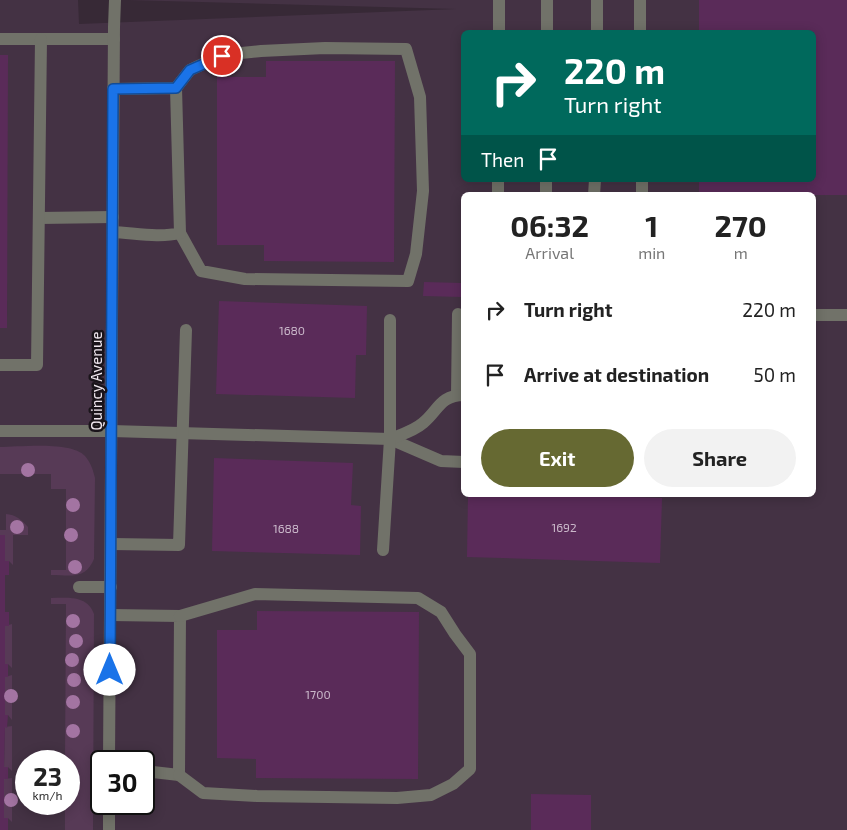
<!DOCTYPE html>
<style>
body{margin:0;font-family:"Exo 2",sans-serif;background:#f2f2f2;color:#222;height:100vh;display:flex;flex-direction:column;font-size:19px;white-space:nowrap}
*{box-sizing:border-box;margin:0}
p{font-size:16px;color:#767676}
.icon{flex:none;width:28px;height:28px;fill:none;stroke:currentColor;stroke-width:2;stroke-linecap:round;stroke-linejoin:round}
.map{position:relative;flex:1;overflow:hidden}
.sheet{position:absolute;left:461px;top:192px;width:355px;height:305px;display:flex;flex-direction:column;background:#fff;border-radius:8px;box-shadow:0 2px 12px #0003}
.sheet>*{flex:none}
.hud{position:absolute;left:461px;top:30px;width:355px;height:152px;border-radius:8px;box-shadow:0 2px 12px #0003;background:#00695c;color:#fff;overflow:hidden}
.speed{position:absolute;left:15px;top:750px;display:flex;gap:10px;font-size:25px;font-weight:700;text-align:center}
.speed>*{display:grid;place-content:center;width:65px;height:65px;border-radius:50%;background:#fff;box-shadow:0 2px 12px #0003;line-height:1}
.speed small{font-size:12px;font-weight:400}
.speed .limit{border:2px solid #111;border-radius:8px;background:#fff;color:#111}
.pin{position:absolute;display:grid;place-items:center;width:42px;height:42px;color:#fff;margin:-21px;border:2px solid #fff;border-radius:50%;box-shadow:0 1px 5px #0007}
.me{position:absolute;width:55px;margin:-28px;rotate:0deg;stroke-linejoin:round;filter:drop-shadow(0 0 4px #0008)}
.turn{display:flex;align-items:center;gap:18px;height:105px;padding:0 20px;font-size:22px}
.turn .icon{width:65px;height:65px;stroke-width:2.5}
.turn b{display:block;font-size:35px;line-height:42px}
.then{display:flex;align-items:center;height:48px;padding:0 20px;background:#0003;gap:10px;font-size:19px}
.eta{display:flex;justify-content:space-evenly;align-items:center;height:85px;text-align:center}
.eta b{font-size:30px;font-weight:700;line-height:35px}
.cta{display:flex;gap:10px;margin-top:auto;padding:10px 20px}
.cta a{flex:1;height:58px;border-radius:30px;background:#666932;color:#fff;font-size:20px;font-weight:700;line-height:58px;text-align:center}
.cta a+a{background:#f2f2f2;color:#222}
ul{padding:0;list-style:none}
li{display:flex;align-items:center;gap:15px;height:65px;padding:0 20px}
li div{flex:1}
li b{display:block;font-size:19px}
li em{font-style:normal}
.map>svg:first-child{display:block}
.built{fill:#443244;fill-rule:evenodd}
.green{fill:#573a56}
.building{fill:#5a2b59}
.lines{fill:none;stroke-linecap:round;stroke-linejoin:round}
.minor{stroke:#717269;stroke-width:12}
.tree{fill:#a374a2}
.route-casing{stroke:#114b97;stroke-width:12}
.route{stroke:#1a73e8;stroke-width:9}
.labels{text-anchor:middle;dominant-baseline:central;stroke-width:5;stroke-linejoin:round;paint-order:stroke}
.number-label{font-size:12px;fill:#cab8ca}
.street-label{font-size:15px;fill:#f0e7ef;stroke:#1a141a}
</style>
<div class="map">
<svg width="847" height="830" viewBox="0 0 847 830">
<rect width="100%" height="100%" fill="#372936"/>
<path class="built" d="M0,0H78L79,24L456,9L127,0H847V830H0ZM464,32H814V180H464ZM464,195H814V495H464ZM26,761H69V804H26ZM101,761H144V804H101Z"/>
<g class="green">
<path d="M0,447C20,447 71,441 85,456C91,463 93,470 95,478L94,559C85,580 71,575 51,575V570H66V489H51V474H0Z"/>
<path d="M6,514C16,515 21,519 28,527V535H13V565L9,561H5V535H0V530H6Z"/>
<path d="M51,598C68,598 87,595 94,614L93,830H65V804H69V761H65L66,604H51Z"/>
<path d="M12,624V668L8,664H5V626Z"/>
<path d="M12,675V720L8,715H5V677Z"/>
<path d="M12,726V771L8,767H4L5,727Z"/>
<path d="M12,778V822L8,818H4V779Z"/>
</g>
<g class="building">
<path d="M699,0H847V195H699V180H814V32H699Z"/>
<path d="M0,55H8L7,328H0Z"/>
<path d="M266,61H395L394,262L264,261V245H217V77H266Z"/>
<path d="M424,282L462,283V297L423,296Z"/>
<path d="M219,301L367,306L366,355H356L355,398L216,394Z"/>
<path d="M214,458L353,463L351,505L361,506L360,555L212,551Z"/>
<path d="M468,495H566L662,498L660,563L467,557Z"/>
<path d="M0,535H5V561H9V575H5V612H9V626H5V664H8V677H5V715H8L7,728L5,727L4,767H8V779H4V818H8V830H0Z"/>
<path d="M257,611L419,612L418,779L256,778V759L217,758V630H257Z"/>
<path d="M531,794L591,795V830H531Z"/>
</g>
<g class="lines">
<g class="minor">
<path d="M640,0V32"/>
<path d="M499,32V0"/>
<path d="M547,32V0"/>
<path d="M597,32V0"/>
<path d="M0,39H114"/>
<path d="M176,88L190,70L222,55L261,51L325,48L406,49L420,97L423,191L416,254L408,281L245,279L201,271L180,233"/>
<path d="M498,195V180"/>
<path d="M546,195V180"/>
<path d="M594,195L595,180"/>
<path d="M642,195V180"/>
<path d="M39,218L113,217"/>
<path d="M113,232C135,233 159,238 180,233L176,88L113,89"/>
<path d="M814,315H847"/>
<path d="M0,365H37L41,39"/>
<path d="M457,395L458,314"/>
<path d="M0,431H112L390,439L441,461L464,462"/>
<path d="M390,439C400,435 414,431 423,423C438,411 440,395 464,395"/>
<path d="M112,544L179,545L186,330"/>
<path d="M383,550L390,439V320"/>
<path d="M79,587H111"/>
<path d="M111,615L180,616L179,775L144,771"/>
<path d="M109,761L114,27L115,0"/>
<path d="M179,775L203,793L257,796L397,798L431,795L453,784L470,769V654L455,634L441,612L418,598L255,594L180,616"/>
<path d="M109,830V804"/>
</g>
</g>
<g class="tree">
<circle cx="28" cy="470" r="7"/>
<circle cx="73" cy="505" r="7"/>
<circle cx="17" cy="527" r="7"/>
<circle cx="71" cy="535" r="7"/>
<circle cx="75" cy="567" r="7"/>
<circle cx="73" cy="621" r="7"/>
<circle cx="76" cy="641" r="7"/>
<circle cx="72" cy="660" r="7"/>
<circle cx="74" cy="680" r="7"/>
<circle cx="11" cy="696" r="7"/>
<circle cx="73" cy="702" r="7"/>
<circle cx="73" cy="731" r="7"/>
<circle cx="11" cy="800" r="7"/>
</g>
<g class="lines">
<defs>
<path id="route" d="M110,670L113,89L176,88L190,70L222,56"/>
</defs>
<use href="#route" class="route-casing"/>
<use href="#route" class="route"/>
</g>
<g class="labels">
<g class="number-label">
<text x="292" y="330">1680</text>
<text x="564" y="527">1692</text>
<text x="286" y="528">1688</text>
<text x="318" y="694">1700</text>
</g>
<g class="street-label">
<text transform="translate(96 381) rotate(-90)">Quincy Avenue</text>
</g>
</g>
</svg>
<div class="speed"><div>23<small>km/h</small></div><div class="limit">30</div></div>
<div class="pin" style="left:222px;top:56px;background:#d93025"><svg class="icon" aria-label="arrive" viewBox="0 0 24 24"><path d="M6 21V4h12l-3 4 3 4H6"/></svg></div>
<svg class="me" style="left:110px;top:670px" viewBox="-20 -20 40 40"><circle r="19" fill="#fff"/><path d="M0-13L10 11 0 6-10 11z" fill="#1a73e8"/></svg>
<div class="hud">
<div class="turn"><svg class="icon" aria-label="right" viewBox="0 0 24 24"><path d="M7 20v-9h11M14 6l5 5-5 5"/></svg><div><b>220 m</b>Turn right</div></div>
<div class="then">Then<svg class="icon" aria-label="arrive" viewBox="0 0 24 24"><path d="M6 21V4h12l-3 4 3 4H6"/></svg></div>
</div>
<section class="sheet">
<div class="eta">
<div><b>06:32</b><p>Arrival</p></div>
<div><b>1</b><p>min</p></div>
<div><b>270</b><p>m</p></div>
</div>
<ul>
<li><svg class="icon" aria-label="right" viewBox="0 0 24 24"><path d="M7 20v-9h11M14 6l5 5-5 5"/></svg><div><b>Turn right</b></div><em>220 m</em></li>
<li><svg class="icon" aria-label="arrive" viewBox="0 0 24 24"><path d="M6 21V4h12l-3 4 3 4H6"/></svg><div><b>Arrive at destination</b></div><em>50 m</em></li>
</ul>
<div class="cta"><a>Exit</a><a>Share</a></div>
</section>
</div>
